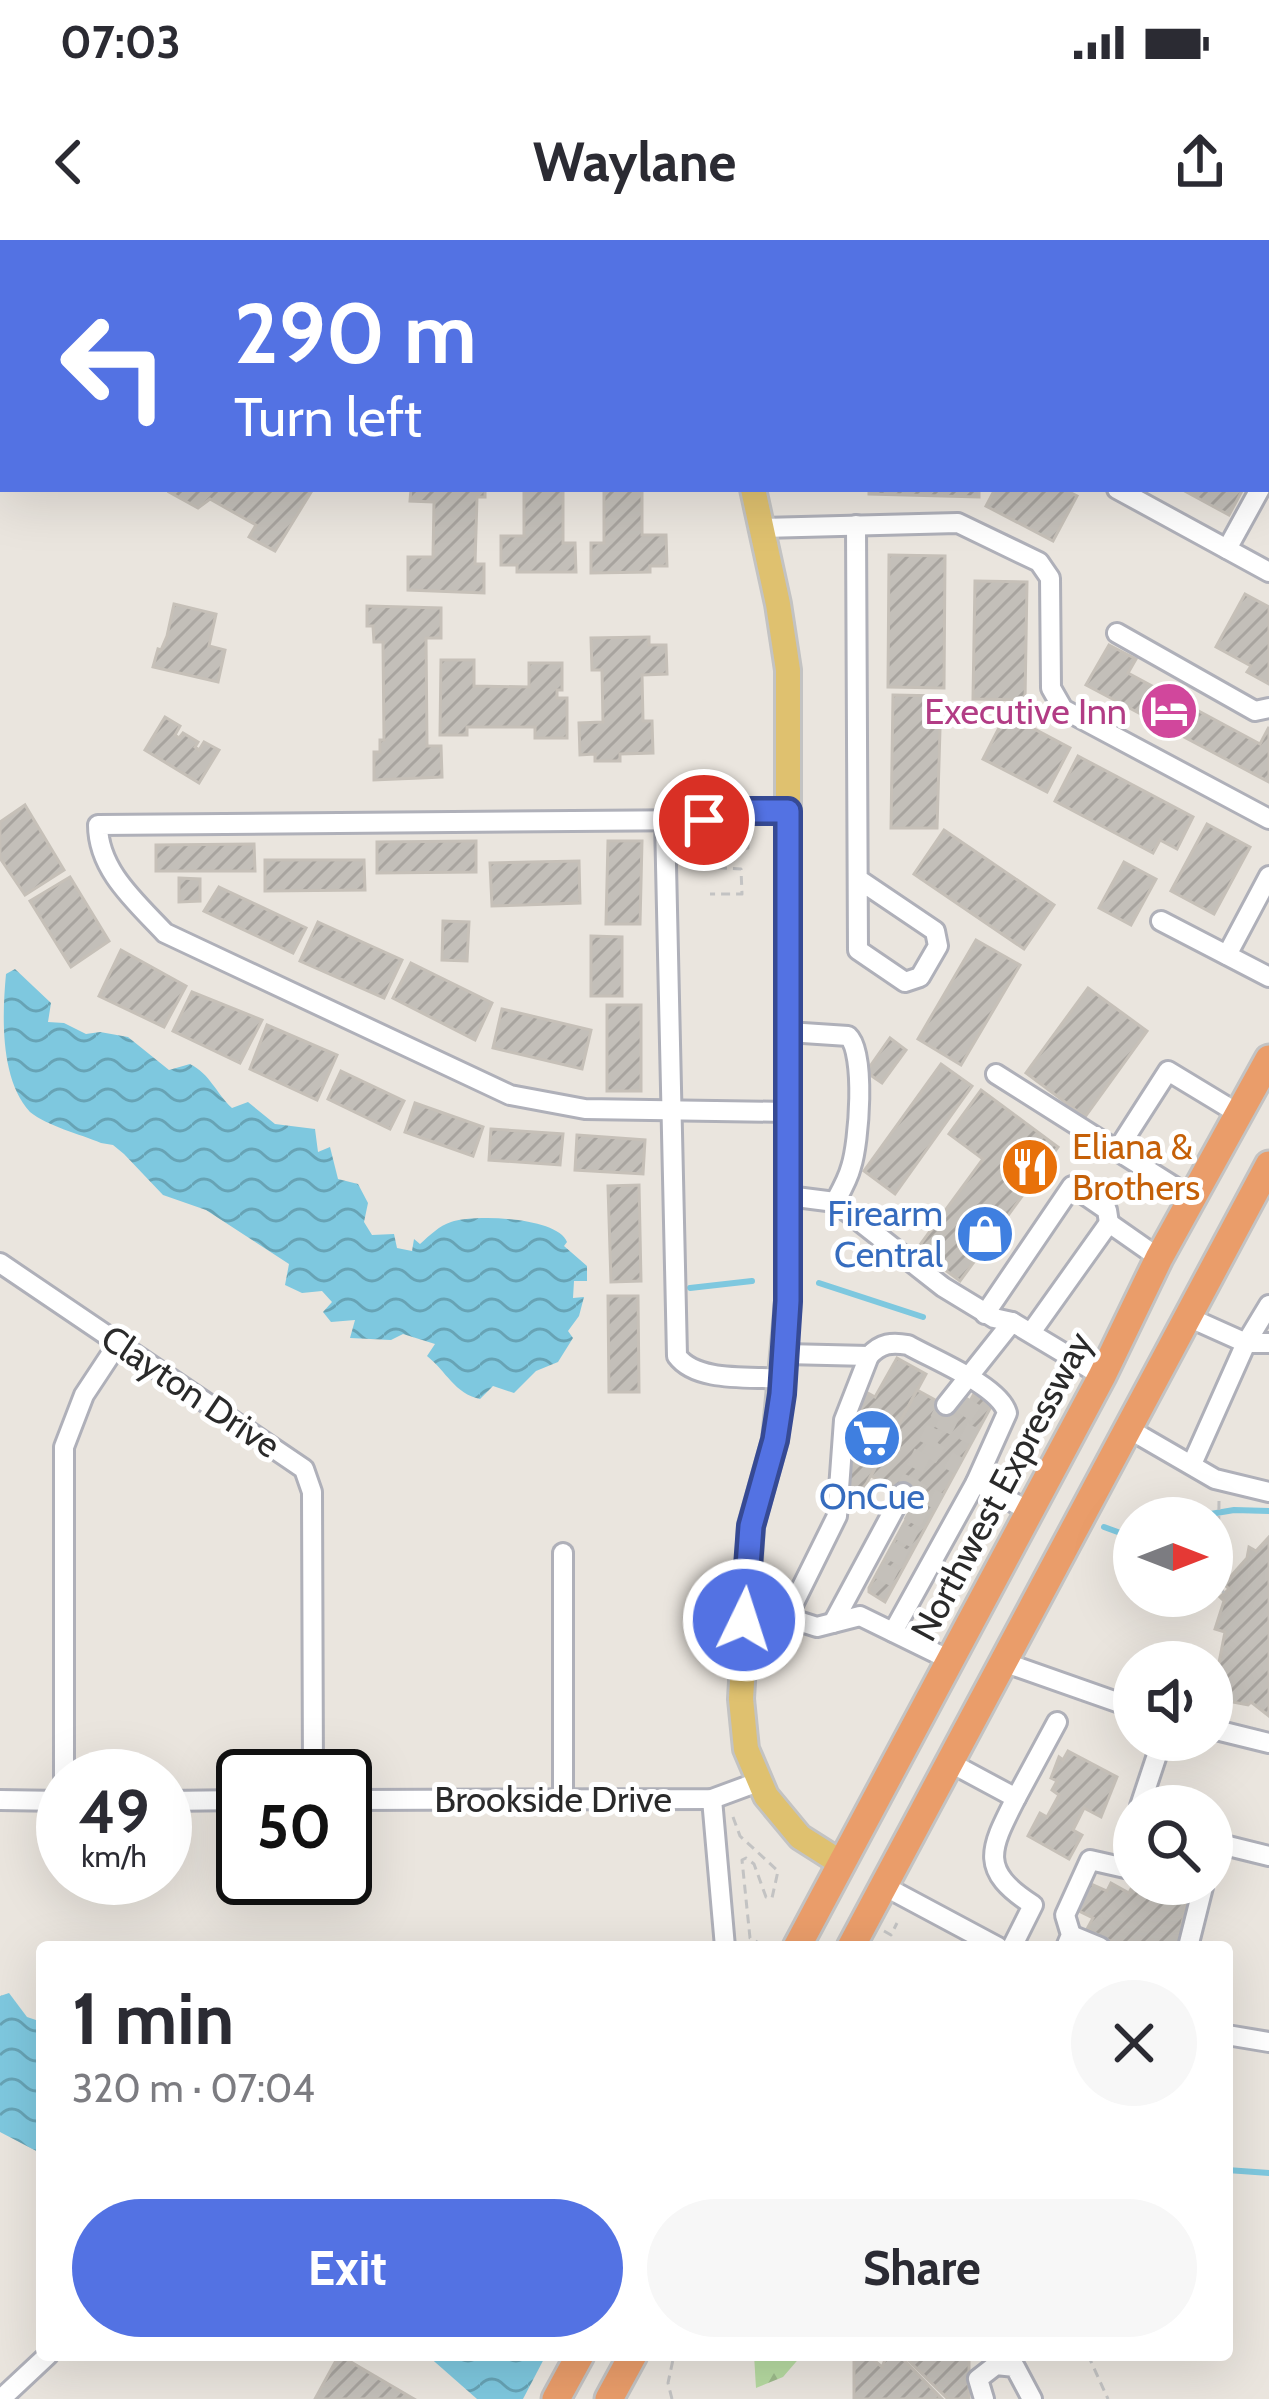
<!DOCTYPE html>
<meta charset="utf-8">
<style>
body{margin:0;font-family:Cabin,sans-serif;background:#f7f7f7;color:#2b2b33;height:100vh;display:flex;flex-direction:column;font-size:45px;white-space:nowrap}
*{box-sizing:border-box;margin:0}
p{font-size:39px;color:#7c7c81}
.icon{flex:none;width:66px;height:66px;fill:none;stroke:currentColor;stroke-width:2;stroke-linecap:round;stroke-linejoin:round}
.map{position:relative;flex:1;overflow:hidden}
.sheet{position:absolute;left:36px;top:1701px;width:1197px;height:420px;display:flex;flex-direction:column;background:#fff;border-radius:12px;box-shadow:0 12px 48px #0002}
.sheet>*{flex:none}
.banner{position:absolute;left:0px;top:0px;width:1269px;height:252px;box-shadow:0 12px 48px #0002;background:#5372e3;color:#fff;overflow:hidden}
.needle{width:78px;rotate:90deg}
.tools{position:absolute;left:1113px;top:1257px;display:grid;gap:24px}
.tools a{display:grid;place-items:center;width:120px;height:120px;border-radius:50%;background:#fff;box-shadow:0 12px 48px #0002;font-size:60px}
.speed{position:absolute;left:36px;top:1509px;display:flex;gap:24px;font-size:60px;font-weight:700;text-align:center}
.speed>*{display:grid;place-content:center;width:156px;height:156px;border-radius:50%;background:#fff;box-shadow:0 12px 48px #0002;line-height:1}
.speed small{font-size:30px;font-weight:400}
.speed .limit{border:6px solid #111;border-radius:18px;background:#fff;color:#111}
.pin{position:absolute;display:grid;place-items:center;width:102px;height:102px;color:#fff;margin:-51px;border:6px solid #fff;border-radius:50%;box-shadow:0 3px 12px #0007}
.me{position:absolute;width:132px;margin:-66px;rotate:4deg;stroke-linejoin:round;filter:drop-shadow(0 0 9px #0008)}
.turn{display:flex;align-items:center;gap:42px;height:252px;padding:0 36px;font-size:54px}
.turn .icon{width:156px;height:156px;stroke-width:2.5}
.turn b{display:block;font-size:84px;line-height:102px}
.round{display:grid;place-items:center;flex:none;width:126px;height:126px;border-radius:63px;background:#f7f7f7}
.headline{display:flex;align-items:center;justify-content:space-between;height:204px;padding:0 36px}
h1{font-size:72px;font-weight:800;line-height:90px}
.button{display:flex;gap:24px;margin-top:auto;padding:24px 36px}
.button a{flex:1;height:138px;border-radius:72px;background:#5372e3;color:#fff;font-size:48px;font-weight:800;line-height:138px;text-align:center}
.button a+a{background:#f7f7f7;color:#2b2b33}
.status{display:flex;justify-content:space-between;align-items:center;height:84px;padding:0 60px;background:#fff;direction:ltr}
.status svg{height:33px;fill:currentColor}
header{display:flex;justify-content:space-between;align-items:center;height:156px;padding:0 36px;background:#fff;font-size:54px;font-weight:800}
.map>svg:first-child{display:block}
.forest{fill:url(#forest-firs)}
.water{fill:url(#water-waves)}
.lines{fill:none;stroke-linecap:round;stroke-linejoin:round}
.stream{stroke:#7ec8df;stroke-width:6}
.canal{stroke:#7ec8df;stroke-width:21}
.building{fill:url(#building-hatch);stroke:#c6c0b8;stroke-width:3}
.minor-tunnel{stroke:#c4c0ba;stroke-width:18;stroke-dasharray:18 9;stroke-linecap:butt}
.minor-casing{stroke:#afb0b9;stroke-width:24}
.major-casing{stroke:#c3c3c3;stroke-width:30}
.highway-casing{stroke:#c3c3c3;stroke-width:33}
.path{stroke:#c3c3c3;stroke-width:3;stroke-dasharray:9 6;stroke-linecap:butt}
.minor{stroke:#fff;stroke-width:18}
.major{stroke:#dfc16f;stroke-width:24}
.highway{stroke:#ea9d6a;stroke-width:27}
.route-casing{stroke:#364a94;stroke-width:30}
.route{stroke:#5372e3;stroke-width:21}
.labels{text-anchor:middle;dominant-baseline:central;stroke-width:10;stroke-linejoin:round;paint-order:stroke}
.hotel-label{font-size:36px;fill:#b23c85;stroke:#fff;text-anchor:end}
.food-label{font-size:36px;fill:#c56008;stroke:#fff;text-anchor:start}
.shop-label{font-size:36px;fill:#366cbe;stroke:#fff;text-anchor:end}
.street-label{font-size:36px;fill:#2a2a2a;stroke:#fff}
</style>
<div class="status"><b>07:03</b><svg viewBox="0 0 49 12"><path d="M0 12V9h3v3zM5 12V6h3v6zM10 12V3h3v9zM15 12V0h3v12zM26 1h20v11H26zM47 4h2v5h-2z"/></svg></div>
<header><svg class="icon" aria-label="back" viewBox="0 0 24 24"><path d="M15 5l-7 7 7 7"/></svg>Waylane<svg class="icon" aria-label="share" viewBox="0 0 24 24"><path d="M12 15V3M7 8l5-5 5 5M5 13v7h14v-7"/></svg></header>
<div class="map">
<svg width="1269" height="2159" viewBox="0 0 1269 2159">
<defs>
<pattern id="forest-firs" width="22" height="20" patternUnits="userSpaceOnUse" patternTransform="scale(3)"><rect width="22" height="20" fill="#b6daa1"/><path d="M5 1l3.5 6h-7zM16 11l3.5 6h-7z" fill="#9dbb8b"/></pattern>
<pattern id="water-waves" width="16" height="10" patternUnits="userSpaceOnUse" patternTransform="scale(3)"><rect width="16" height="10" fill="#7ec8df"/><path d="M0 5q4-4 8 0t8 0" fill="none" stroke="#67a3b5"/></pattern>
<pattern id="building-hatch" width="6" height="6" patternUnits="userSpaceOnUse" patternTransform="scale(3)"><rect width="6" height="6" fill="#c3bfb9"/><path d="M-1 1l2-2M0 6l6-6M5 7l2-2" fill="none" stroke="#a8a49f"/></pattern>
</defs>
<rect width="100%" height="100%" fill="#eae5de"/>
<path class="forest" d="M754,2115H802L783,2137L756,2148Z"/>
<g class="water">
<path d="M15,729L51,763L48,782L64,783L86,794L100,792L128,797L169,830L190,824C210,834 216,853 232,868L248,862L275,884L315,889L318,912L330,907L338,939L358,944L368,963L364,982L372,995L394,994L397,1008L412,1011L414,999L420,1004C430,995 439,986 451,982C475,974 558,977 567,1002L564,1006L587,1026V1041H574L573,1058L584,1057L579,1076L568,1091L573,1098L558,1122L536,1131L514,1153L493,1146L480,1159C455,1154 446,1131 427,1116L435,1104L403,1094L391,1100L350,1098L355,1080L331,1082L323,1072L332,1062L322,1051L302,1053L285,1045L289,1024L206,970L163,955L124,914L113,905L101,903C80,894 47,886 30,872C0,839 2,777 6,734Z"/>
<path d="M9,1753L27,1777L42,1782V1914L0,1892V1756Z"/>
<path d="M427,2115H546L523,2159H477Z"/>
</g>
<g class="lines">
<g class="stream">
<path d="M819,1043L923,1077"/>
<path d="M690,1048L752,1041"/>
<path d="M1187,1278L1234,1270L1269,1271"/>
<path d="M1104,1287L1126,1295L1134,1293"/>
<path d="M1227,1930L1269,1933"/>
</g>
<path class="canal" d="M911,3L913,0"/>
</g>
<g class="building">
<path d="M44,0H121V3H45Z"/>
<path d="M238,0H307L305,3Z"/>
<path d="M372,0H491L371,3Z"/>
<rect x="542" y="0" width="118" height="3"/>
<path d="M1126,0H1214L1123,3Z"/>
<path d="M171,249H313L275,311L249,297L256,285L210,259L198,268L169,252Z"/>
<path d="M411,249H485V257H477L475,324H484V353L408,350V317H433L434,262L410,261Z"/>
<path d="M524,249H563V303H575L576,332H517V325H501V296H524Z"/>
<path d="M604,249H642V295H666L667,326H650V332L591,333V303H604Z"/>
<path d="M869,249H979V257L869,254Z"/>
<path d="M995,249H1063L1077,256L1053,301L986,266Z"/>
<path d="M1181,249H1243L1229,275Z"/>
<path d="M889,315L945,316L944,448L888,447Z"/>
<path d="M975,341L1027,342L1025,460L973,459Z"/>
<path d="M1245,354L1269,367V444L1247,432L1251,426L1216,407Z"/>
<path d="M174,364L216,374L209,406L225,410L218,442L153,427L158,409L161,410L167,396Z"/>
<path d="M367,366L441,368V398H426L427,506H441L442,537L374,540V512H380V500H384L383,402H374L373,386H367Z"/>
<path d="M649,397V405H666L667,434L642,435L643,481H652L653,513L620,514V521H595V514L580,515L579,483L603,482L602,430H592L591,398Z"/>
<path d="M1109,405L1136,419L1128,433L1260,504L1269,487V542L1086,445Z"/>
<path d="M441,420H474V446L529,447V423H562V450H557V458H567V498H535V487H467V495H440Z"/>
<path d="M893,455L941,456L937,588H891Z"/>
<path d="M1006,474L1070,508L1047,552L983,519Z"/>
<path d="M165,477L180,486L175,495L179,498L183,493L198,502L195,507L199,510L204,502L219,510L199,543L145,510Z"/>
<path d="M1078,516L1193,577L1177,609L1160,600L1153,613L1055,561Z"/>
<path d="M25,565L64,630L25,655L0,618V582Z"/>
<path d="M1207,584L1250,607L1214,674L1171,651Z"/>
<path d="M944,590L1054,665L1024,709L914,634Z"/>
<path d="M476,601V632L377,633V602Z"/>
<path d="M608,601H642L640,684H606Z"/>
<path d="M254,604L255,631H156V605Z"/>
<path d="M265,620H364L365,650L265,651Z"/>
<path d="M579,621L580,663L492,666L490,623Z"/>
<path d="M1124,622L1156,639L1131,685L1099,668Z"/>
<path d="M70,637L109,701L71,727L30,661Z"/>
<path d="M179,638L200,639V661L179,662Z"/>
<path d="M219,647L306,688L293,713L204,671Z"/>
<path d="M443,681L469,682L467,721L442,720Z"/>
<path d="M318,682L402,720L384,758L300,721Z"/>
<path d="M591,696L622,697V756H591Z"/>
<path d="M976,700L1020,725L961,825L918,799Z"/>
<path d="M121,710L186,746L164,787L99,756Z"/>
<path d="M411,723L492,763L475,800L393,758Z"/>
<path d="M1088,748L1147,791L1085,877L1026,833Z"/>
<path d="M192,752L262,780L240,823L173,791Z"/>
<rect x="607" y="765" width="34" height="86"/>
<path d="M502,769L591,790L582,829L493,808Z"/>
<path d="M267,785L337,815L317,860L250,829Z"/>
<path d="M890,798L906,810L882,843L866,832Z"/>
<path d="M941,824L972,846L895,954L864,931Z"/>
<path d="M341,831L404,861L390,889L328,859Z"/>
<path d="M981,850L1058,907L960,1041L917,1009L983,919L949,894Z"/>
<path d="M415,863L483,887L473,916L405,892Z"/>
<path d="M491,889L563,894L560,925L489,920Z"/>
<path d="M577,895L645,900L643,934L575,930Z"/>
<path d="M639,945L641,1041L611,1042L608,946Z"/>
<path d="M608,1056H638L639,1152H609Z"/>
<path d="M897,1118L926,1134L858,1259L848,1253V1209L859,1188L848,1181L866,1152L875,1157Z"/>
<path d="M917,1150L950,1168L970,1161L975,1152L993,1163L885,1362L869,1352V1348L909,1274L903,1253L871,1236Z"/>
<path d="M1269,1297V1476L1251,1462L1248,1465L1212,1458L1225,1392L1215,1389L1224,1361L1220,1357L1229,1349L1224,1344L1247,1318L1249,1307L1256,1311Z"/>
<path d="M1068,1511L1117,1537L1101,1577L1084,1568L1073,1590L1082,1595L1069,1619L1028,1596L1040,1573L1047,1577L1059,1555L1052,1550L1057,1541L1051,1538L1059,1517L1063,1520Z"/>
<path d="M1089,1643L1107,1651L1111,1643L1129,1653L1132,1647L1144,1653L1187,1660L1177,1707H1122L1087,1689L1093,1678L1075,1669Z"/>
<path d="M339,2115L414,2159H315Z"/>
<path d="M854,2115H868L882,2127L887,2115H899L942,2159H854Z"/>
<path d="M912,2115H969V2159H948L908,2120Z"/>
</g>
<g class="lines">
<g class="minor-tunnel">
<path d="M961,1164L985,1179"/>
<path d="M939,1179L975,1197"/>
<path d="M925,1206L959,1226"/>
<path d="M907,1245L940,1262"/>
<path d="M903,1253L946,1165"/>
<path d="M908,1271L929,1282"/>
<path d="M899,1291L918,1301"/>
<path d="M889,1310L908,1320"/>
<path d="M879,1330L898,1340"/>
</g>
<defs>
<g id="minor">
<path d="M1114,3L1116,0"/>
<path d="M1254,3L1257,0"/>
<path d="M1266,136L1269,137"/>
<path d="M1117,249L1269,332"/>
<path d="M856,285L858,710L905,742L920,737L938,706L935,691L858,639"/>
<path d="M762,288L958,283L1039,322L1050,338L1051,448L1063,469L1269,579"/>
<path d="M1227,309L1260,249"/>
<path d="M1117,393L1255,471L1269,468"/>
<path d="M788,571H748L703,580L98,585C98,630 136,662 165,693L510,855L585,869L788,872"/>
<path d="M665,580L677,1116C697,1143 752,1136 783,1139"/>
<path d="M1161,681L1269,737"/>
<path d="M1227,715L1269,636"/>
<path d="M788,792L848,796C866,812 859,903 851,927C848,939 841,951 835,962"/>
<path d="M996,834L1192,958"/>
<path d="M1116,912L1168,831L1239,874"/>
<path d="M788,956L835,962L943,1047L994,1078L1012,1082"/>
<path d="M0,1023L304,1229L312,1252L313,1536"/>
<path d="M985,1074L1072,946L1107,970L1109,983"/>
<path d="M1188,1077L1246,1103H1269"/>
<path d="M1032,1091L1109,983L1159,1018"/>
<path d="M785,1114L869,1116C881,1103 892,1102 908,1105C934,1120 1000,1146 1007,1173L976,1242"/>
<path d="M946,1165L1012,1082L1102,1136"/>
<path d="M1127,1188L1215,1239L1269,1252"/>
<path d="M1192,1224L1246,1103L1269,1065"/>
<path d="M745,1364L817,1387L860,1376L950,1420"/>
<path d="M787,1377L837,1276L844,1180L869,1116"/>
<path d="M833,1383L903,1253"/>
<path d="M893,1392L976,1242L1029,1271"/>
<path d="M1003,1422L1134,1468"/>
<path d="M1212,1489L1269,1503"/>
<path d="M949,1522L1016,1558L1057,1482"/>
<path d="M64,1536V1207L84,1155L119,1102"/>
<path d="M563,1559V1313"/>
<path d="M712,1559L725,1707"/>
<path d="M0,1560L63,1561"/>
<path d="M345,1560L712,1559L758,1542"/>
<path d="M165,1561L243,1560"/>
<path d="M1140,1566L1162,1500"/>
<path d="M1212,1602L1269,1616"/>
<path d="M884,1646L998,1707"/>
<path d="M1071,1695L1100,1707"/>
<path d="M1012,1707L1033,1665C978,1630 990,1609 1016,1558"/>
<path d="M1066,1707L1071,1695L1065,1675L1090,1620L1134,1630"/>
<path d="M1188,1707L1203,1647L1192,1644"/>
<path d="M1227,1795L1269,1802"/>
<path d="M1,2159L48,2115"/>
<path d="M984,2159L978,2139L996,2125L1015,2127L1032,2159"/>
</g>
<g id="major">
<path d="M727,3V0"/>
<path d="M753,249L778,364L788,430V1062L775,1200L751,1285L741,1459L746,1509L766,1556L800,1597L841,1623"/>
</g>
<g id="highway">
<path d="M797,1707L1102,1136L1159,1018L1269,819"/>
<path d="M851,1707L1269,925"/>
<path d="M556,2159L580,2115"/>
<path d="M609,2159L633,2115"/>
</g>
</defs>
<use href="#minor" class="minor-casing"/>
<use href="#major" class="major-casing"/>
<use href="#highway" class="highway-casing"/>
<g class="path">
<path d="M702,620L748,608V601L726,596"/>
<path d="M703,627L741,629L742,654H710"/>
<path d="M1219,1261L1218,1344L1224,1353"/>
<path d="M733,1577L740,1596L778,1631L772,1658L766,1657L754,1624L746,1618L742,1620L750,1698L766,1707"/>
<path d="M884,1691L891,1695L897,1683"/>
<path d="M1088,2115L1108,2159"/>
<path d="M672,2159L668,2143L674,2115"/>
</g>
<use href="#minor" class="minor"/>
<use href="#major" class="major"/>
<use href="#highway" class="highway"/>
</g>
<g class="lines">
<defs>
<path id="route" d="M704,580L748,571H788V1061L782,1154L775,1200L751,1286L744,1380"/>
</defs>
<use href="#route" class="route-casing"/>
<use href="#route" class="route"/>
</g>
<defs>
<symbol id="hotel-disc" viewBox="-11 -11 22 22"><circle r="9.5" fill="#d1479c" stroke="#fff"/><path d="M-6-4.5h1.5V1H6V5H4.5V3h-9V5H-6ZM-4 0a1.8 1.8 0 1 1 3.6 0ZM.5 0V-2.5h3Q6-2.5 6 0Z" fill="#fff"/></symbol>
<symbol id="restaurant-disc" viewBox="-11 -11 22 22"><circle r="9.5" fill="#e8710a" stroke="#fff"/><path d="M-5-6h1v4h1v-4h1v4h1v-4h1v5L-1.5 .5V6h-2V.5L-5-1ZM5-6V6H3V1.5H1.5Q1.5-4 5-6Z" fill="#fff"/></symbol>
<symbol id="shop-disc" viewBox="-11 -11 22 22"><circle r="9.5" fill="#3f7fe0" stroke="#fff"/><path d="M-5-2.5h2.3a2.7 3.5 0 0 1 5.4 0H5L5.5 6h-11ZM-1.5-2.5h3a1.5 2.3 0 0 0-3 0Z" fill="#fff"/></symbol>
<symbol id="supermarket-disc" viewBox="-11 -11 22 22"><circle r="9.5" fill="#3f7fe0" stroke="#fff"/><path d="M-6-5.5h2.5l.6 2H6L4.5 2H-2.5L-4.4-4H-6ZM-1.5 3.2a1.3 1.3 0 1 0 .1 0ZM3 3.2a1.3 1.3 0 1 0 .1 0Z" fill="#fff"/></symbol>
</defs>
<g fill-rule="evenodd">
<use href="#hotel-disc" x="1136" y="438" width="66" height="66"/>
<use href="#restaurant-disc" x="997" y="894" width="66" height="66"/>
<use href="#shop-disc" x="952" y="961" width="66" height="66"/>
<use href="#supermarket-disc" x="839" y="1165" width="66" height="66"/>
</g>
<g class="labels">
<g class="hotel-label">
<text x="1127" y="471">Executive Inn</text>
</g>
<g class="food-label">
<text x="1072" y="906">Eliana &amp;<tspan x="1072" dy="41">Brothers</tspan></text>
</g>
<g class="shop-label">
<text x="943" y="973">Firearm<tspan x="943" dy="41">Central</tspan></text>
<text x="872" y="1256" text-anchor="middle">OnCue</text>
</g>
<g class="street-label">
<text transform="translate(191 1151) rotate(34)">Clayton Drive</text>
<text transform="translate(1001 1246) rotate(-62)">Northwest Expressway</text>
<text x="553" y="1559">Brookside Drive</text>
</g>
</g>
</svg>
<div class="tools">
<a><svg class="needle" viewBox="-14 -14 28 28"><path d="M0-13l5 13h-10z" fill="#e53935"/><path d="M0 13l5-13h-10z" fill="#7c7c81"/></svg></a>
<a><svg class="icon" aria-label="sound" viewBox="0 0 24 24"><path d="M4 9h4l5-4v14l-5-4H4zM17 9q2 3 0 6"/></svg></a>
<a><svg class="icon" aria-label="search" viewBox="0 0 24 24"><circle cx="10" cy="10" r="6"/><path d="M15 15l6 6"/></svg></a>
</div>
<div class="speed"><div>49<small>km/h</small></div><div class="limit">50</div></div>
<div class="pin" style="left:704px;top:580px;background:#d93025"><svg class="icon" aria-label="arrive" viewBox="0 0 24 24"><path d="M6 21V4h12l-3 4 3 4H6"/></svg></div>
<svg class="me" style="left:744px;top:1380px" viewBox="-20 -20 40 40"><circle r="17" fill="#5372e3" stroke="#fff" stroke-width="3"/><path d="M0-11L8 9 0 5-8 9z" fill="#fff"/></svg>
<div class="banner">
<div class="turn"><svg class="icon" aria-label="left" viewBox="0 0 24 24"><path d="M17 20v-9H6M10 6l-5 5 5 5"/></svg><div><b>290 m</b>Turn left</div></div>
</div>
<section class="sheet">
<div class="headline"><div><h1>1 min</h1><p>320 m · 07:04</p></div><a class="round"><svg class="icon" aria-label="close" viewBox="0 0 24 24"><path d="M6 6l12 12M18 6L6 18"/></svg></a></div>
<div class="button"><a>Exit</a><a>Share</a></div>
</section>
</div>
